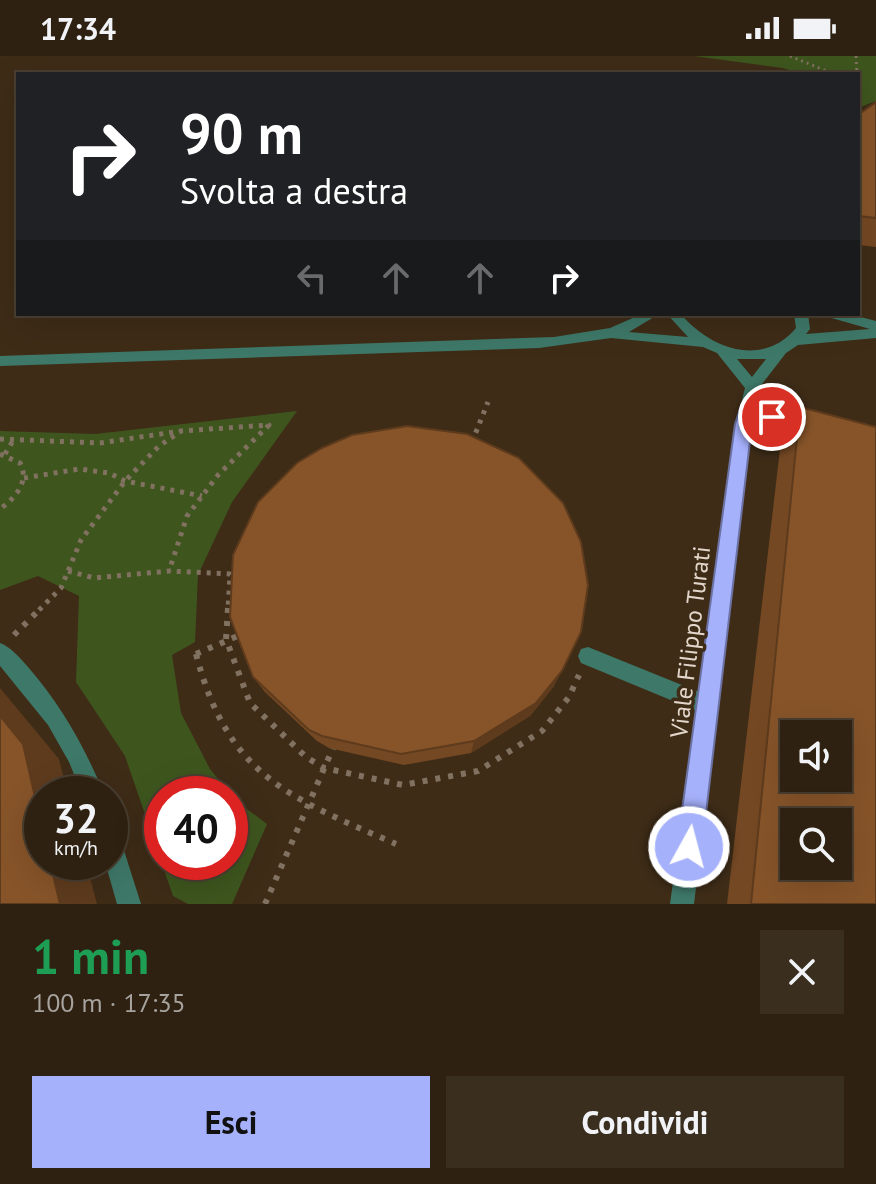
<!DOCTYPE html>
<html lang="it">
<meta charset="utf-8">
<style>
body{margin:0;font-family:"PT Sans",sans-serif;background:#3a2e1f;color:#f1f3f6;height:100vh;display:flex;flex-direction:column;font-size:30px;white-space:nowrap}
*{box-sizing:border-box;margin:0}
p{font-size:26px;color:#a7a39f}
.icon{flex:none;width:44px;height:44px;fill:none;stroke:currentColor;stroke-width:2;stroke-linecap:round;stroke-linejoin:round}
.map{position:relative;height:848px;overflow:hidden}
.drawer{display:flex;flex-direction:column;background:#2e2111;flex:1}
.drawer>*{flex:none}
.banner{position:absolute;left:16px;top:16px;width:844px;height:244px;border-radius:0px;box-shadow:0 8px 32px #0002,0 0 0 2px #493e31;background:#202124;color:#fff;overflow:hidden}
.tools{position:absolute;left:780px;top:664px;display:grid;gap:16px}
.tools a{display:grid;place-items:center;width:72px;height:72px;border-radius:0px;background:#2e2111;box-shadow:0 8px 32px #0002,0 0 0 2px #493e31;font-size:40px}
.speed{position:absolute;left:24px;top:720px;display:flex;gap:16px;font-size:40px;font-weight:700;text-align:center}
.speed>*{display:grid;place-content:center;width:104px;height:104px;border-radius:50%;background:#2e2111;box-shadow:0 8px 32px #0002,0 0 0 2px #493e31;line-height:1}
.speed small{font-size:20px;font-weight:400}
.speed .limit{border:12px solid #d22;background:#fff;color:#111}
.pin{position:absolute;display:grid;place-items:center;width:68px;height:68px;color:#fff;margin:-34px;border:4px solid #fff;border-radius:50%;box-shadow:0 2px 8px #0007}
.me{position:absolute;width:88px;margin:-44px;rotate:7deg;stroke-linejoin:round;filter:drop-shadow(0 0 6px #0008)}
.turn{display:flex;align-items:center;gap:28px;height:168px;padding:0 32px;font-size:36px}
.turn .icon{width:104px;height:104px;stroke-width:2.5}
.turn b{display:block;font-size:56px;line-height:68px}
.lanes{display:flex;align-items:center;height:76px;padding:0 32px;background:#0003;justify-content:center;gap:40px;direction:ltr}
.lanes .off{opacity:.35}
.round{display:grid;place-items:center;flex:none;width:84px;height:84px;border-radius:0px;background:#3a2e1f}
.head{display:flex;align-items:center;justify-content:space-between;height:136px;padding:0 32px}
h1{font-size:48px;font-weight:600;line-height:60px;color:#1e9e55}
.action{display:flex;gap:16px;margin-top:auto;padding:16px 32px}
.action a{flex:1;height:92px;border-radius:0px;background:#a6b1fc;color:#111;font-size:32px;font-weight:600;line-height:92px;text-align:center}
.action a+a{background:#3a2e1f;color:#f1f3f6}
.status{display:flex;justify-content:space-between;align-items:center;height:56px;padding:0 40px;background:#2e2111;direction:ltr}
.status svg{height:22px;fill:currentColor}
.map>svg:first-child{display:block}
.green{fill:#3e561e;fill-rule:evenodd}
.lines{fill:none;stroke-linecap:round;stroke-linejoin:round}
.path-far2{stroke:#817160;stroke-width:3;stroke-dasharray:2 4;stroke-linecap:butt}
.path-far1{stroke:#817160;stroke-width:5;stroke-dasharray:4 6;stroke-linecap:butt}
.path{stroke:#817160;stroke-width:6;stroke-dasharray:5 8;stroke-linecap:butt}
.service{fill:#3e7868;fill-rule:evenodd}
.minor{fill:#3e7868;fill-rule:evenodd}
.tertiary{fill:#3e7868;fill-rule:evenodd}
.path-bridge{stroke:#817160;stroke-width:6;stroke-dasharray:5 8;stroke-linecap:butt}
.wall{fill:#744823}
.shaded-wall{fill:#5e3b1d}
.building{fill:#875429;stroke:#5e3b1d;stroke-width:2;fill-rule:evenodd}
.route{fill:#a6b1fc;stroke:#6c73a4;stroke-width:2}
.labels{text-anchor:middle;dominant-baseline:central;stroke-width:7;stroke-linejoin:round;paint-order:stroke}
.street-label{font-size:24px;fill:#e3d7cb;stroke:#3e2c17}
</style>
<div class="status"><b>17:34</b><svg viewBox="0 0 49 12"><path d="M0 12V9h3v3zM5 12V6h3v6zM10 12V3h3v9zM15 12V0h3v12zM26 1h20v11H26zM47 4h2v5h-2z"/></svg></div>
<div class="map">
<svg width="876" height="848" viewBox="0 0 876 848">
<rect width="100%" height="100%" fill="#3e2c17"/>
<g class="green">
<path d="M694,0H876V45L858,52V18H805L782,12Z"/>
<path d="M297,355L232,446L198,519L195,586L172,599L181,657L210,713L236,745L267,768L232,848H188L173,840L125,700L76,626L79,540L38,520L0,534V375L95,378ZM162,738H230V806H162Z"/>
</g>
<g class="lines">
<g class="path-far2">
<path d="M790,0L834,18"/>
<path d="M856,0L857,18"/>
</g>
<g class="path-far1">
<path d="M0,383L100,387L181,375L269,369L218,419L187,460L169,515"/>
<path d="M472,386L488,346"/>
<path d="M0,398L20,407C30,426 15,442 0,453"/>
<path d="M5,398L14,383"/>
<path d="M24,422L79,413L109,417L125,425L202,440"/>
<path d="M68,515L94,522L169,515L230,518L228,554"/>
<path d="M39,554L61,532L81,484L125,425L159,390L180,376"/>
</g>
<g class="path">
<path d="M228,552L226,583L250,647L306,701L324,712L403,729L478,715L542,675L569,641L579,619"/>
<path d="M14,579L41,552"/>
<path d="M196,598C228,720 288,741 396,788"/>
<path d="M265,848L333,692"/>
</g>
<g class="service">
<path d="M747,348L816,368L819,372L811,378L742,358L740,354Z"/>
<path d="M588,591L714,642L717,649L714,656L707,659L581,607L578,600L581,593Z"/>
</g>
<g class="minor">
<path d="M0,587C11,591 20,602 28,611C61,649 85,691 104,738H82L69,706L48,669L0,610Z"/>
<path d="M110,774L118,777L121,785L141,848H117L105,806H110Z"/>
</g>
<path class="tertiary" d="M642,258H659L629,276L688,281L667,258H681C710,293 763,312 796,272L794,258H808L810,273L806,278L870,273L828,261L826,258H849L876,265V282L798,289L786,297L759,332L752,368L694,848H670L736,368L745,332L717,297L703,291L611,282L539,292L0,310V300L554,281L610,272ZM737,303H766L752,321Z"/>
<path class="path-bridge" d="M196,598L242,578"/>
</g>
<g class="wall">
<path d="M876,46V191L858,189V59Z"/>
<path d="M800,351L876,848H727L782,376Z"/>
<path d="M253,621L554,630L530,660L471,697L404,709L329,692L317,685L265,636Z"/>
</g>
<g class="shaded-wall">
<path d="M562,615L554,630L530,660L471,697L474,685Z"/>
<path d="M0,632L59,703L68,738H42V772L0,660Z"/>
<path d="M50,806H86L97,848H60Z"/>
</g>
<g class="building">
<path d="M876,46V162L858,160V59Z"/>
<path d="M800,351L876,371V848H751ZM794,678H838V722H794ZM794,766H838V810H794Z"/>
<path d="M407,370L467,378L519,402L563,447L581,486L588,529L581,576L562,615L536,647L474,685L401,698L322,680L309,674L253,621L230,561L233,499L258,446L297,407L322,392L352,379Z"/>
<path d="M0,660L23,688L42,772V806H50L60,848H0Z"/>
</g>
<path class="route" d="M747,348L778,357L781,361L772,368L753,362L752,368L702,791L698,800L689,804L680,800L677,791L735,368L741,350Z"/>
<g class="labels">
<g class="street-label">
<text transform="translate(690 586) rotate(-83)">Viale Filippo Turati</text>
</g>
</g>
</svg>
<div class="tools">
<a><svg class="icon" aria-label="sound" viewBox="0 0 24 24"><path d="M4 9h4l5-4v14l-5-4H4zM17 9q2 3 0 6"/></svg></a>
<a><svg class="icon" aria-label="search" viewBox="0 0 24 24"><circle cx="10" cy="10" r="6"/><path d="M15 15l6 6"/></svg></a>
</div>
<div class="speed"><div>32<small>km/h</small></div><div class="limit">40</div></div>
<div class="pin" style="left:772px;top:361px;background:#d93025"><svg class="icon" aria-label="arrive" viewBox="0 0 24 24"><path d="M6 21V4h12l-3 4 3 4H6"/></svg></div>
<svg class="me" style="left:689px;top:791px" viewBox="-20 -20 40 40"><circle r="17" fill="#a6b1fc" stroke="#fff" stroke-width="3"/><path d="M0-11L8 9 0 5-8 9z" fill="#fff"/></svg>
<div class="banner">
<div class="turn"><svg class="icon" aria-label="right" viewBox="0 0 24 24"><path d="M7 20v-9h11M14 6l5 5-5 5"/></svg><div><b>90 m</b>Svolta a destra</div></div>
<div class="lanes"><svg class="icon off" aria-label="left" viewBox="0 0 24 24"><path d="M17 20v-9H6M10 6l-5 5 5 5"/></svg><svg class="icon off" aria-label="ahead" viewBox="0 0 24 24"><path d="M12 20V5M6 11l6-6 6 6"/></svg><svg class="icon off" aria-label="ahead" viewBox="0 0 24 24"><path d="M12 20V5M6 11l6-6 6 6"/></svg><svg class="icon" aria-label="right" viewBox="0 0 24 24"><path d="M7 20v-9h11M14 6l5 5-5 5"/></svg></div>
</div>
</div>
<section class="drawer">
<div class="head"><div><h1>1 min</h1><p>100 m · 17:35</p></div><a class="round"><svg class="icon" aria-label="close" viewBox="0 0 24 24"><path d="M6 6l12 12M18 6L6 18"/></svg></a></div>
<div class="action"><a>Esci</a><a>Condividi</a></div>
</section>
